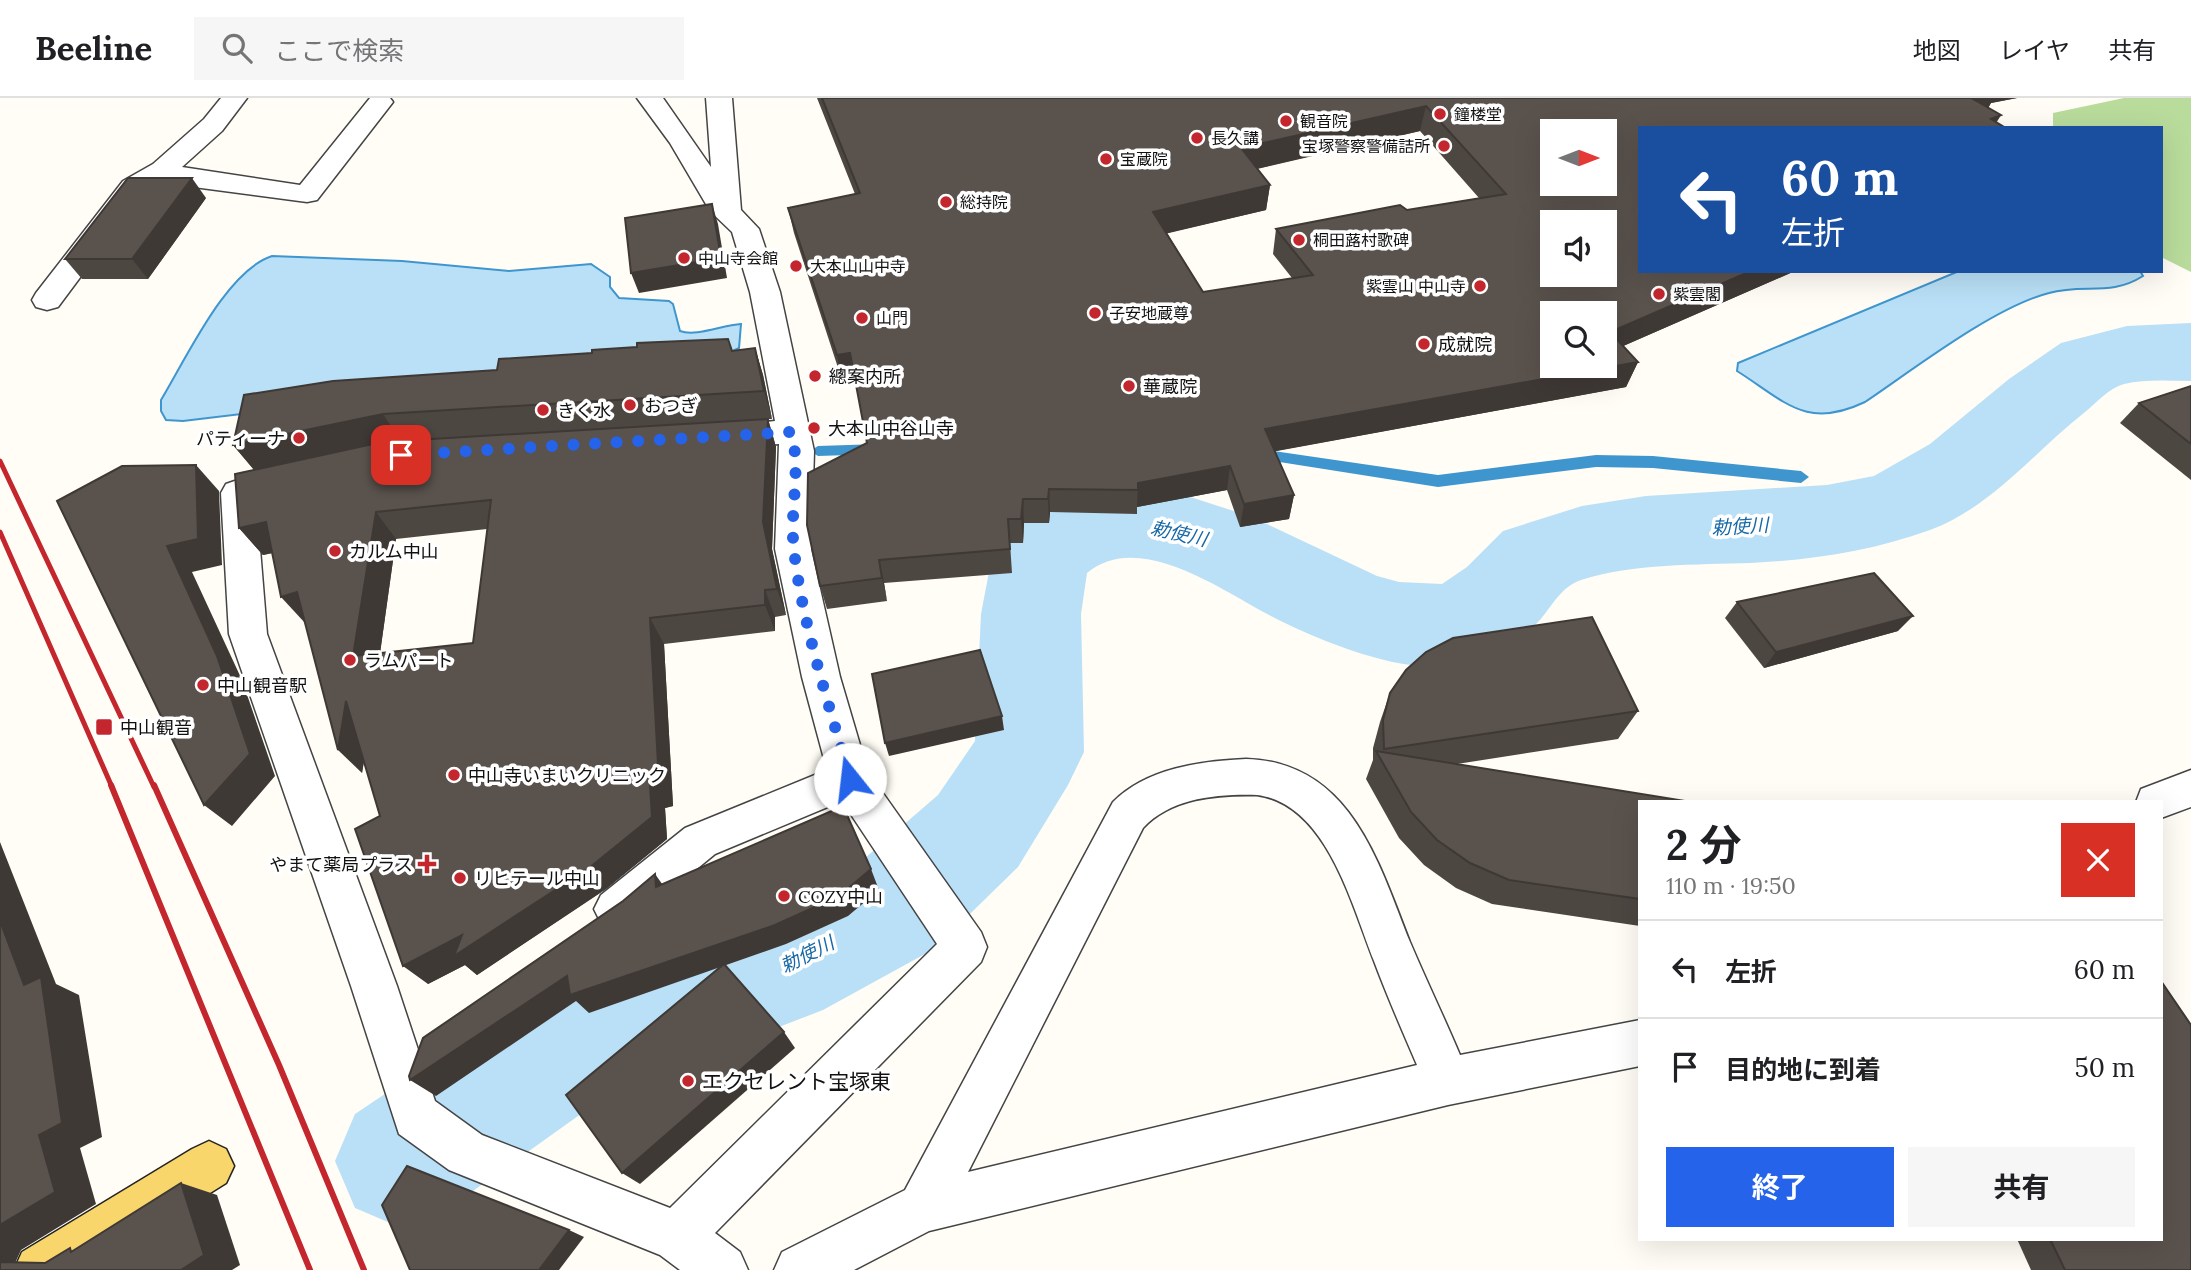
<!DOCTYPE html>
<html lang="ja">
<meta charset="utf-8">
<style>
body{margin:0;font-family:Lora,"Noto Sans JP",serif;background:#f6f6f6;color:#202124;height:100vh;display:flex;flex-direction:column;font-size:26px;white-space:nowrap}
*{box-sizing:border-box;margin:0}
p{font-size:23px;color:#757577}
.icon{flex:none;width:38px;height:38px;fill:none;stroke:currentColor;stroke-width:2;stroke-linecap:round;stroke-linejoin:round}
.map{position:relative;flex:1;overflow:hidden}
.drawer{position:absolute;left:1638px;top:702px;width:525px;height:441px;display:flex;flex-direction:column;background:#fff;border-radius:0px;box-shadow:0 7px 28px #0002}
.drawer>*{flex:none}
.guide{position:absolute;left:1638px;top:28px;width:525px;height:147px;border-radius:0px;box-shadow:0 7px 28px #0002;background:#1a4fa0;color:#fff;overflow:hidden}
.needle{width:46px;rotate:90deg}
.buttons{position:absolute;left:1540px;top:21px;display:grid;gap:14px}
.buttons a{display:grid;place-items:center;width:77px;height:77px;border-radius:0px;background:#fff;box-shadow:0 7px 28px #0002;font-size:35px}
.pin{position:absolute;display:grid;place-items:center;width:60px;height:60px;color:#fff;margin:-30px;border-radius:14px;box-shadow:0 4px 10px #0006}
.me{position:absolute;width:77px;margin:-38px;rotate:344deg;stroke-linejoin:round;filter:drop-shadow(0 0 5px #0008)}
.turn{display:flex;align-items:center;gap:24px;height:147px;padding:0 28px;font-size:32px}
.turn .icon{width:91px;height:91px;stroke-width:2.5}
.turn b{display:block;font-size:49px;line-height:60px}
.round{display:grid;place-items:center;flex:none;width:74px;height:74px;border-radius:0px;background:#f6f6f6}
.summary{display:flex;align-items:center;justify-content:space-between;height:119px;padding:0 28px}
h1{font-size:42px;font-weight:700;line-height:52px}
.primary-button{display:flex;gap:14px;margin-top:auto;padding:14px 28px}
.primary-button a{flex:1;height:80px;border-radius:0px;background:#2563eb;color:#fff;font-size:28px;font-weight:700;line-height:80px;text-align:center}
.primary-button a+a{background:#f6f6f6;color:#202124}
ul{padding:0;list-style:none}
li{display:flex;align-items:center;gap:21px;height:98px;padding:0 28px;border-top:2px solid #e0e0e0}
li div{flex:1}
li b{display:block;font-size:26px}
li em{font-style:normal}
header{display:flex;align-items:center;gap:42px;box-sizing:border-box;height:98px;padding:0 35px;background:#fff;border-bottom:2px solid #e0e0e0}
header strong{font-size:33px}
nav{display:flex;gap:38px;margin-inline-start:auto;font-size:24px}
.search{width:490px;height:63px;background:#f6f6f6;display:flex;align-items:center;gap:18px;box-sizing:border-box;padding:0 24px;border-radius:0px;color:#757577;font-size:26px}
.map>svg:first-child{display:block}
.forest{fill:#b9dc9c}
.water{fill:#b9e0f7;stroke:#3f96cf;stroke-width:2}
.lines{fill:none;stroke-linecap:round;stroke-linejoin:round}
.stream{fill:#3f96cf;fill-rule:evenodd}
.river{fill:#b9e0f7;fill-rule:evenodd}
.minor-casing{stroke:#444;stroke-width:3}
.major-casing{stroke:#222;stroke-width:3}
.minor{fill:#fff;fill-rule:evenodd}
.major{fill:#f9d66b;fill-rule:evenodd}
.rail-far1{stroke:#c4262e;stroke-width:5}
.rail{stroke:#c4262e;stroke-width:6}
.wall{fill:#4d4742;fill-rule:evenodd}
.shaded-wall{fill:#3f3936}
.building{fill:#5a524d;stroke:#3f3936;stroke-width:2;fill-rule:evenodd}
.route{stroke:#2563eb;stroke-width:12;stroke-dasharray:0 21.6}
.poi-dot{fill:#c4262e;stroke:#fff;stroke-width:2.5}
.labels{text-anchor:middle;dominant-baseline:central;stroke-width:7;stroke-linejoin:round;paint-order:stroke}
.far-poi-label{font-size:16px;fill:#111;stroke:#fff;text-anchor:start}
.poi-label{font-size:18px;fill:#111;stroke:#fff;text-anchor:start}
.water-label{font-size:19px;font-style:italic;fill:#1768a6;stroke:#fff}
.near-poi-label{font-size:21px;fill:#111;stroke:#fff;text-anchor:start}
</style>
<header>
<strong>Beeline</strong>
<div class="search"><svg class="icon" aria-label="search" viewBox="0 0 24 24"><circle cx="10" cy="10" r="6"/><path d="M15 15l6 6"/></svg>ここで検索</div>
<nav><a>地図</a><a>レイヤ</a><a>共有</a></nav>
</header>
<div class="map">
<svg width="2191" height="1172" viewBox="0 0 2191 1172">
<rect width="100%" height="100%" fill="#fffdf5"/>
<path class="forest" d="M2124,0H2191V174L2161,159V30H2053V15Z"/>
<g class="water">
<path d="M272,158L402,163L509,173L591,166L610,179V189L619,200L669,203L673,206L680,233C696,239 722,227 741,226L739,250L723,258L183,323L166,322L161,313V302C186,261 226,173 272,158Z"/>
<path d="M1959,173H2140L2143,178C2110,199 2084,185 2049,195C1994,209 1914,271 1865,304C1806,332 1786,304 1737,273L1738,265Z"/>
</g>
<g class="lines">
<g class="stream">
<path d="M879,346L887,351L879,356L818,358L810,353L818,348Z"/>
<path d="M1253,350L1438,377L1596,357L1653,358L1801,373L1809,379L1801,385L1653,370L1596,369L1438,389L1248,359L1245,355L1248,351Z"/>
</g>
<path class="river" d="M2191,225V283C2169,283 2145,281 2124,286C2109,290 2096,305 2085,314C2034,354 1992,409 1930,432C1872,453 1812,462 1751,465C1696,467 1634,465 1581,482C1560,489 1552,509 1538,524C1516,547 1482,560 1451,567C1402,577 1315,541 1271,518C1223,493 1139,431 1087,475L1081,516L1084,654L1068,687L1018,769L934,851L823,912L613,993L449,1110L402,1130L355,1110L335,1063L355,1016L527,901L753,821L850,773L938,697L975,643L981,516L992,458L1007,432L1039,409L1077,396L1125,387L1172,393L1252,419L1377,478L1399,484L1442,486L1467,469L1503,433L1582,408L1646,398L1827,387L1874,378L1930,346L2009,281L2061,245L2127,228Z"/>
<defs>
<g id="minor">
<path d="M221,0H247L222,33L182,69L300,87L370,0H390L393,4L317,102L307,104L186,88L165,82L143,95L58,209L47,212L36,209L32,202L36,195L123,83L153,66L204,21Z"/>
<path d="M637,0H663L711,69L706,0H732L741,112L759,131L780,194L814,353L811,451L840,579L868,674L981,834L987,849L981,864L715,1135L740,1154L748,1172H680L660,1157L449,1072L399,1036L351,888L229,536L221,395L226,386L252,377L264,381L269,390L264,399L256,402L267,536L397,888L435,1003L482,1037L670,1110L937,846L842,703L715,756L631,825L616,831L601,825L594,811L601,797L685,730L827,672L802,579L775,451L779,346L721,350L709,346L704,338L709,330L775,323L750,194L732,134L710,113L670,45Z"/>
<path d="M1246,661C1350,664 1378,763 1410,844C1426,882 1444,919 1460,957L1640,922V968L1448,1007L929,1133L854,1172H774L782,1154L905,1092L1113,704C1147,670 1201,663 1246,661ZM1257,697C1327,706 1352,808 1374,863C1387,898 1402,932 1417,967L968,1074L1143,730C1171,700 1217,696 1257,697Z"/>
<path d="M2191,672V709L2161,720V704H2136L2141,691Z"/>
</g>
<path id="major" d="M209,1043L226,1051L234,1068L226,1085L87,1172H14L22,1154L192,1051Z"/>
</defs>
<use href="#minor" class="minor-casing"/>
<use href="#major" class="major-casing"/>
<use href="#minor" class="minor"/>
<use href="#major" class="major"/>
<g class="rail-far1">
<path d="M0,363L154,689"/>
<path d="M0,434L112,689"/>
</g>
<g class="rail">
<path d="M111,687L310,1172"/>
<path d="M154,687L279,967L364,1172"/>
</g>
</g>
<g class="wall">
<path d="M817,0H2017L1991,5L1988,10L2001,17L1996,24L1640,173H1795L1623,248L1638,264L1626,289L1275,353L1294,397L1289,421L1240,429L1227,392L1137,409V416L1050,414L1049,425H1024L1023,445H1010L1012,475L884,485L887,503L827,511L820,488L867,345L855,280L842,282L794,135L788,110L855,96ZM1420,33L1479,100L1407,112L1276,131L1273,156L1292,180L1203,194L1167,135L1266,112L1270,87L1257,71Z"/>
<path d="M206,100L148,181H82L65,161Z"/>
<path d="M728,241L732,253L755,250L763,277L772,321H768L776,349L772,451L786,517L775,519V533L664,546L673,708L665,710L667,741L606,791L477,877L465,867L428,886L364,664L362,675L305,525L273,455L263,457L239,430L254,372L233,347L497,272L592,255L637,249ZM487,431L473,545L380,555L396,441Z"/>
<path d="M2191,288V382L2120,325L2139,305Z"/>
<path d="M1737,504L1898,533L1764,570L1725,520Z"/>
<path d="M1390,595L1638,613L1618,641L1457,666L1640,704V828L1492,806L1456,790L1424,767L1399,740L1366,681L1373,662V650L1380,624Z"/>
<path d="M2017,1141H2161L2191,1172H2031Z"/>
</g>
<g class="shaded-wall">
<path d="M1967,0H2017L1991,5L1984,17Z"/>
<path d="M1426,8L1420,33L1238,75L1241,50Z"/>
<path d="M2001,17L1993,30L1991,21Z"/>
<path d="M192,80L206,100L148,181L132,161Z"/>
<path d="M1270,87L1266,112L1152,139L1153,114Z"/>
<path d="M712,106L718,126L727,180L639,195L631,175Z"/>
<path d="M1751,173H1795L1605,256L1610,234Z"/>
<path d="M755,250L763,277L772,321L764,293Z"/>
<path d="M850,255L855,280L842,282L837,257Z"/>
<path d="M1638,264L1626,289L1261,356L1265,331Z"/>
<path d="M383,316L400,342L256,374L233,347Z"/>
<path d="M768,321L776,349L772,451L786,517L777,491L763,424Z"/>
<path d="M196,367L219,393L222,467L192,474L242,582L275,678L232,728L204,707L167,448Z"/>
<path d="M1230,368L1227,392L1137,409L1138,385Z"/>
<path d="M1049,391L1050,414L1049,425L1048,401Z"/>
<path d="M1294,397L1289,421L1240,429L1244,406Z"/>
<path d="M1023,401L1024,425L1023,445L1021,421Z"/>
<path d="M376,414L396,441L376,584L353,558Z"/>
<path d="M266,424L290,451L263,457L239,430Z"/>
<path d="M879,462L884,485L887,503L882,480Z"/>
<path d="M765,492L775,519V533L765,507Z"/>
<path d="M297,494L305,525L281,499Z"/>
<path d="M1913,518L1898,533L1764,570L1776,554Z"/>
<path d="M650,520L664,546L673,708L665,710L667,741L606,791L477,877L465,867L428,886L403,868L650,687Z"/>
<path d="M346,603L369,628L362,675L338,652Z"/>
<path d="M1002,618L1004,632L889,658L885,645Z"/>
<path d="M0,744L56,886L79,897L102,1039L80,1050L96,1106L21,1152L12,1172H0V1127L39,1037L24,887L0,823Z"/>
<path d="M871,771L879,792L848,818L786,846L589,915L576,903L436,998L410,982L567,878Z"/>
<path d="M655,776L670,797L656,789Z"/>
<path d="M784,934L795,950L640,1086L622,1075Z"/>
<path d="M181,1085L217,1097L240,1167L232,1172H181Z"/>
<path d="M569,1132L584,1139L559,1172H539Z"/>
</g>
<g class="building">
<path d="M822,0H1971L2001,17L1991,21L2004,29L2002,30H1640V173H1751L1610,234L1638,264L1265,331L1294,397L1244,406L1230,368L1138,385V392L1049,391L1048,401H1023L1021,421H1008L1010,451L879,462L882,480L820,488L807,427L808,375L867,345L850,255L837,257L788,110L860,95ZM1426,8L1506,96L1407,112L1400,107L1276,131L1313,177L1203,194L1153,114L1270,87L1241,50ZM1552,33H1605V86H1552ZM1552,124H1605V177H1552ZM1552,215H1605V268H1552Z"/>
<path d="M128,80H192L132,161H65Z"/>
<path d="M712,106L721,160L631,175L625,120Z"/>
<path d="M728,241L732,253L755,250L764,293L383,316L233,347L244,297L333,283L497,272L499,261L592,255V252L637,249V245Z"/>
<path d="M2191,288V346L2139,305Z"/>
<path d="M768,321L763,424L777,491L765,492V507L650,520L659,685L650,687L652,719L589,770L454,858L462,837L403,868L355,731L380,718L346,603L338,652L297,494L281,499L266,424L239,430L235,376L382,344ZM491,402L473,545L353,558L376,414Z"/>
<path d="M196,367L198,441L167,448L217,558L250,656L204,707L57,403L122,368Z"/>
<path d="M1874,475L1913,518L1776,554L1737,504Z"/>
<path d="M1592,519L1638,613L1384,651L1383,622L1390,595L1406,572L1426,554L1453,540Z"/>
<path d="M980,552L1002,618L885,645L872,576Z"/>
<path d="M1376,653L1691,704H1640V801L1509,782L1470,765L1437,742L1411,714Z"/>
<path d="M843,708L871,771L839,798L775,827L570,897L567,878L410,982L409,978L423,940L623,803L655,776L656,789Z"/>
<path d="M0,823L24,887L41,879L62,1025L39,1037L55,1094L0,1127Z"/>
<path d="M724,866L784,934L622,1075L566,997Z"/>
<path d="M2161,883L2191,927V1172H2065L2050,1141H2161Z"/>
<path d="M407,1068L569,1132L539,1172H410L382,1107Z"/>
<path d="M181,1085L204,1157L181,1172H0V1164L45,1165L70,1150L71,1154Z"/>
</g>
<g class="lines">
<path class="route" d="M401,357L791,334C802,372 789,412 794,452C802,526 830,609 850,681"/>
</g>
<g class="poi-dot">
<circle cx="1440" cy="16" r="7"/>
<circle cx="1286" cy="23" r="7"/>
<circle cx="1197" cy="40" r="7"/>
<circle cx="1444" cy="48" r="7"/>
<circle cx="1106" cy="61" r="7"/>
<circle cx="946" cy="104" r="7"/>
<circle cx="1299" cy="142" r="7"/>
<circle cx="684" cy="160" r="7"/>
<circle cx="796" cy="168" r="7"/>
<circle cx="1480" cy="188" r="7"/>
<circle cx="1659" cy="196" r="7"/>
<circle cx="1095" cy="215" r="7"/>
<circle cx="862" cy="220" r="7"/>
<circle cx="1424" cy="246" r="7"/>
<circle cx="815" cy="278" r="7"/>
<circle cx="1129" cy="288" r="7"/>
<circle cx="630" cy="307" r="7"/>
<circle cx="543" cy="312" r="7"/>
<circle cx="814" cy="330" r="7"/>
<circle cx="299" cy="340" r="7"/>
<circle cx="335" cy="453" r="7"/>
<circle cx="350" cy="562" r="7"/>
<circle cx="203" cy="587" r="7"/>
<rect x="95" y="620" width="18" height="18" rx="3.5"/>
<circle cx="454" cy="677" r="7"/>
<path d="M423.5 755.5h7v7h7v7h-7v7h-7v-7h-7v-7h7z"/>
<circle cx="460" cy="780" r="7"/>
<circle cx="784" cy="798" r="7"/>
<circle cx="688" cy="983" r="7"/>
</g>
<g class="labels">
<g class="far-poi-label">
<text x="1454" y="16">鐘楼堂</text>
<text x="1300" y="23">観音院</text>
<text x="1211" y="40">長久講</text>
<text x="1430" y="48" text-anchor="end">宝塚警察警備詰所</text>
<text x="1120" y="61">宝蔵院</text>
<text x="960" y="104">総持院</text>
<text x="1313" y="142">桐田蕗村歌碑</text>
<text x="698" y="160">中山寺会館</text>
<text x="810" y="168">大本山山中寺</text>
<text x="1466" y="188" text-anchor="end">紫雲山 中山寺</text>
<text x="1673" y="196">紫雲閣</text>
<text x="1109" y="215">子安地蔵尊</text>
<text x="876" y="220">山門</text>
</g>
<g class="poi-label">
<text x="1438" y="246">成就院</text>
<text x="829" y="278">總案内所</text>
<text x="1143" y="288">華蔵院</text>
<text x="644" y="307">おつぎ</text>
<text x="557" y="312">きく水</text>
<text x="828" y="330">大本山中谷山寺</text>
<text x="285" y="340" text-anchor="end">パティーナ</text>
<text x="349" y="453">カルム中山</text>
<text x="364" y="562">ラムパート</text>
<text x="217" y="587">中山観音駅</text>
<text x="120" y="629">中山観音</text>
<text x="468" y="677">中山寺いまいクリニック</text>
<text x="413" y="766" text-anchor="end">やまて薬局プラス</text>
<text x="474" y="780">リヒテール中山</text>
<text x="798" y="798">COZY中山</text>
</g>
<g class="water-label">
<text transform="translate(1740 428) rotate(-3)">勅使川</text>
<text transform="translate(1179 435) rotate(13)">勅使川</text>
<text transform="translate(807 856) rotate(-27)">勅使川</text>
</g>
<g class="near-poi-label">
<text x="702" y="983">エクセレント宝塚東</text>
</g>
</g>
</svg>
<div class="buttons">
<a><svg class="needle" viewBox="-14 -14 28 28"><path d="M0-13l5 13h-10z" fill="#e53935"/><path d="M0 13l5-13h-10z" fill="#757577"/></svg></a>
<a><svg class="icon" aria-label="sound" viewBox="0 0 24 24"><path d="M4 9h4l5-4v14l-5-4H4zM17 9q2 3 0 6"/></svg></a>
<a><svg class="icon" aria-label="search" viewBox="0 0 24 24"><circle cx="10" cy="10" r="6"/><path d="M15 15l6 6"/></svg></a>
</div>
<div class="pin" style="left:401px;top:357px;background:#d93025"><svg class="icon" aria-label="arrive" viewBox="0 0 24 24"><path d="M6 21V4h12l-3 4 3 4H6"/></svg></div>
<svg class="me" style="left:850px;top:681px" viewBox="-20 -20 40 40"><circle r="19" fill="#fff"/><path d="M0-13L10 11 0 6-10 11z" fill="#2563eb"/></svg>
<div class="guide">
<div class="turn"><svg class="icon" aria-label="left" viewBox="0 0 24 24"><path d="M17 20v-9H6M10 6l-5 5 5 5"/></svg><div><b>60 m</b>左折</div></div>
</div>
<section class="drawer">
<div class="summary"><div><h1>2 分</h1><p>110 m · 19:50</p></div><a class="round" style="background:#d93025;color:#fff"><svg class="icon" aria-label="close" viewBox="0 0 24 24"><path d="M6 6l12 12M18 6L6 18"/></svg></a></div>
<ul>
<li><svg class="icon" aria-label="left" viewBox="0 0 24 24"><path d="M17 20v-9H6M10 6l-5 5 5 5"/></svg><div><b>左折</b></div><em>60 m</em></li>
<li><svg class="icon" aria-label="arrive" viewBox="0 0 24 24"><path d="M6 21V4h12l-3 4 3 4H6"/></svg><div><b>目的地に到着</b></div><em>50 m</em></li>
</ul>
<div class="primary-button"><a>終了</a><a>共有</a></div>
</section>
</div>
